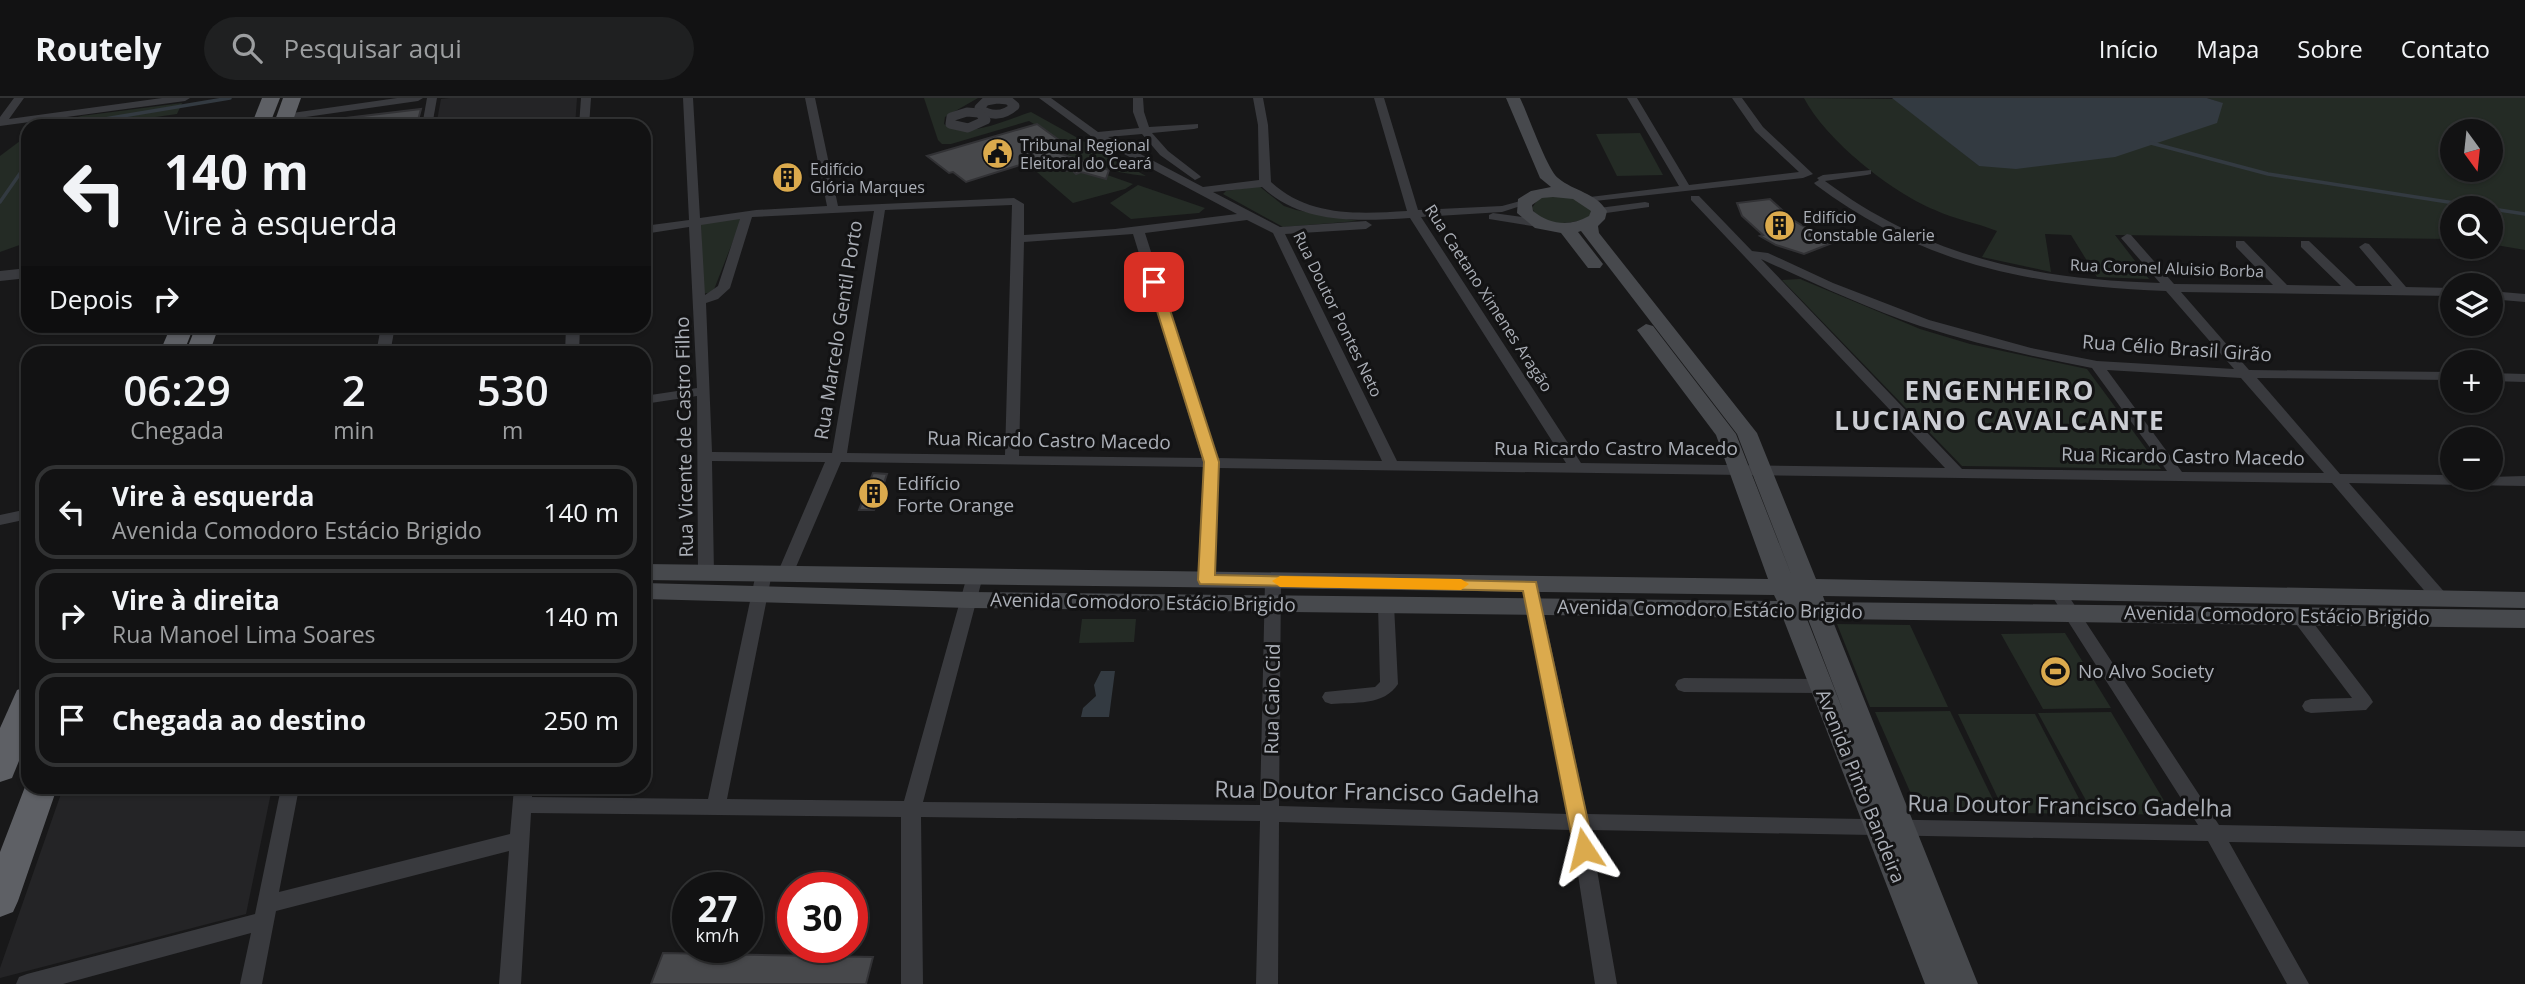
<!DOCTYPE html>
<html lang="pt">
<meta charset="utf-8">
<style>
body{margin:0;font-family:"Open Sans",sans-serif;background:#1f2021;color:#f1f3f6;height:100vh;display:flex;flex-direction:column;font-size:26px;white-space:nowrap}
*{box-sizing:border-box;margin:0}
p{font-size:23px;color:#9c9ea0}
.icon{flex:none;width:38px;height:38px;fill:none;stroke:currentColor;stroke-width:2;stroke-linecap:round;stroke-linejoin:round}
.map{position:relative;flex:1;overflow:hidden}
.drawer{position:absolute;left:21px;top:248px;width:630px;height:448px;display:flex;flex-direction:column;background:#121213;border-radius:21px;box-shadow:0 2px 5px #0004,0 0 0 2px #313233}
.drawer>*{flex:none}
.top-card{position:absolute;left:21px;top:21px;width:630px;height:214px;border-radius:21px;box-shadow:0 2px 5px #0004,0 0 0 2px #313233;background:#121213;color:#f1f3f6;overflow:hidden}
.needle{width:46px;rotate:165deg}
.tools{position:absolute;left:2440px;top:21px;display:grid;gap:14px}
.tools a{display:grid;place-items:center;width:63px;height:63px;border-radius:50%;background:#121213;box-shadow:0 2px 5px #0004,0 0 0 2px #313233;font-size:35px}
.speed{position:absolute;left:672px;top:774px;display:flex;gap:14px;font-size:35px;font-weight:700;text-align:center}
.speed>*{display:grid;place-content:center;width:91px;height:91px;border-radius:50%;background:#121213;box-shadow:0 2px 5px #0004,0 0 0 2px #313233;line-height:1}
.speed small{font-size:18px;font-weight:400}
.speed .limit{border:10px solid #d22;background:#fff;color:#111}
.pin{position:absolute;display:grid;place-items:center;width:60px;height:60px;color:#fff;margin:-30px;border-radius:14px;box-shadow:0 4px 10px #0006}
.me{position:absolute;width:77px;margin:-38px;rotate:350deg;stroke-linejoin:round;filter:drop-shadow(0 0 5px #0008)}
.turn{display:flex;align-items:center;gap:24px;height:147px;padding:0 28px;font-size:32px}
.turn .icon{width:91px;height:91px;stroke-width:2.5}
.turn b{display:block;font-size:49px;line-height:60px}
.then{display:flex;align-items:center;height:66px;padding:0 28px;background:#0003;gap:14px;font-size:26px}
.eta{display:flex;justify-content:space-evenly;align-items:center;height:119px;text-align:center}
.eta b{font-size:42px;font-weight:600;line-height:49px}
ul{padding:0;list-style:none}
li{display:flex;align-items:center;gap:21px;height:94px;margin:0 14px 10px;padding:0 14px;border:4px solid #313233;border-radius:21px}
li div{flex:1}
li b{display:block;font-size:26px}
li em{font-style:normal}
header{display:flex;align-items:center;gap:42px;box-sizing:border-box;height:98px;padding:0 35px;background:#121213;border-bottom:2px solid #313233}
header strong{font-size:33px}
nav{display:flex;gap:38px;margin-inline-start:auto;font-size:24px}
.search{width:490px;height:63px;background:#1f2021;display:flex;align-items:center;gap:18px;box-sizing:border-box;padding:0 24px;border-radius:38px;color:#9c9ea0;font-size:26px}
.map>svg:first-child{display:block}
.built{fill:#242426}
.green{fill:#242b25;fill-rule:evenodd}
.water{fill:#333a41}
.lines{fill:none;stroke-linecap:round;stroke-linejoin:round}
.stream{stroke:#333a41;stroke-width:3.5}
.building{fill:#47484b;stroke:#323235;stroke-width:2}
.pedestrian{stroke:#393a3e;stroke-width:9}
.minor{fill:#393a3e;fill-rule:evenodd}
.tertiary{fill:#393a3e;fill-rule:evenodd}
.secondary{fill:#47494d;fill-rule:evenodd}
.trunk{fill:#5e6065;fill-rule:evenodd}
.route{fill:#dbaa4d;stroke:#8e6e32;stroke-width:2}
.slow{fill:#f59e0b}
.labels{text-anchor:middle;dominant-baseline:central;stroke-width:6;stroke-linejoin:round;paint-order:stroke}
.far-poi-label{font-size:16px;fill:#abafb7;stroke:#131314;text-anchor:start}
.far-street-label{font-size:16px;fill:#abafb7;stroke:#131314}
.street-label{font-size:19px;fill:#abafb7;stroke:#131314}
.poi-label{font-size:19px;fill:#abafb7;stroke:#131314;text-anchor:start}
.near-street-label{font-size:23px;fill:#abafb7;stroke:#131314}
.district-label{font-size:26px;font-weight:bold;letter-spacing:2px;fill:#ccced4;stroke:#131314}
</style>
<header>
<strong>Routely</strong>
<div class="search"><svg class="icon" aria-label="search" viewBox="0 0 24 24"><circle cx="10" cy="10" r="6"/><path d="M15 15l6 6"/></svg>Pesquisar aqui</div>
<nav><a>Início</a><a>Mapa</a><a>Sobre</a><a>Contato</a></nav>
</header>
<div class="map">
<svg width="2525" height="886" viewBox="0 0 2525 886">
<rect width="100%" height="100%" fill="#181819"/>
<g class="built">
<path d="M450,0H577L575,28H436L441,1Z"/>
<path d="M63,690H272L246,816L0,880V870Z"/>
</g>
<g class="green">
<path d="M924,0H978L945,19L944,26C966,42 1008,21 1031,14L1146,78C1112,75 1076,64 1048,45L1058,41L1029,23L951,46H942L938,42Z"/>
<path d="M1804,0L1896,1L1979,68L2222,5L2207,0H2525V152L2490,146V110H2452V141L2115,137L2149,181L2097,179L2071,137L2045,136L2051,174L1982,159L1997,133C1977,125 1954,121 1935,112C1891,94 1826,42 1804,0ZM2452,33H2490V72H2452Z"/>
<path d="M182,5L177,16L92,28H48L81,18Z"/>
<path d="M1640,35L1663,77L1617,78L1596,36Z"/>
<path d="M28,37V144L0,154V58Z"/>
<path d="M1042,60C1050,67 1058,66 1066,73L1071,71L1076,76L1093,72L1133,86L1125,91L1073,105L1030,68L1038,66L1034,63Z"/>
<path d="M1138,87L1205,110L1199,115L1131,121L1110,105Z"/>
<path d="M1259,88L1284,108L1296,112L1358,123L1283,129L1223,96L1226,93Z"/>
<path d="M1546,99H1574L1592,111L1589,120C1571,125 1542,132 1532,110L1538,101Z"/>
<path d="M742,120L713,194L702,196L701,126Z"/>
<path d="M1800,181L1920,231L1970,246L2087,271L2161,371L1962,368L1782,182Z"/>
<path d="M1082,521H1136L1134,544L1079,545Z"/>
<path d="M1837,526L1910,527L1948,609H1870Z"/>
<path d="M2065,535L2111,610L2043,611L2001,536Z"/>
<path d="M1950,613L1999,714H1919L1875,614Z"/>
<path d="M2111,614L2172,716L2094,717L2038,615Z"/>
<path d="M1958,616H2035L2087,716L2005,715Z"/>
</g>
<g class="water">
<path d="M1892,0H2207L2223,5L2217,25L2115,59L2016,71L1979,68Z"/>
<path d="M1101,573H1115L1109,619H1081L1083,610L1096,598L1094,587Z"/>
</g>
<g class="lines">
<g class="stream">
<path d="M63,28L230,0"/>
<path d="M2151,45L2268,76L2525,116"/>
<path d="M0,104L28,64"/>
</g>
</g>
<g class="building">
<path d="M421,11L418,22L378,28H338V21Z"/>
<path d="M1037,26L1059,42L1038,48L1109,72L1106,81L1081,74L1076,76L1071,71L1066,73L1061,68L1048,66L1042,60L966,84L953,74L949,75L927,58Z"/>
<path d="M1770,101L1793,122L1832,145L1804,156L1776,147L1760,138L1763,137L1742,118L1737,105Z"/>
<path d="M873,375L887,376L879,400L874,412H859Z"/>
<path d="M663,855L873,859L866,886H651Z"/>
</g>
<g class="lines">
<g class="pedestrian">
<path d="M997,1L1008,2L1015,8C1004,18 991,19 979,10L986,3Z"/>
<path d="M967,14L979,15L986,22L968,30L950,26L951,19Z"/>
</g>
<g class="minor">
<path d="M14,0H24L9,21L162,0H190L185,3L0,28V19Z"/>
<path d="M397,0H423L418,3L285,22L280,19L285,16Z"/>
<path d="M427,0H437L432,28H422Z"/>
<path d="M581,0H591L589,28H579Z"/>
<path d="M683,0H693L700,120L756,112L827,108L805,0H815L838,108L1014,100L1024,106V137L1115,131L1237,116L1092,39L1039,0H1051L1098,34L1139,30L1133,14V0H1143L1144,14L1149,29L1198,26V30L1194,31L1152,35L1168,53L1199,77L1201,79L1195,82L1160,57L1142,36L1108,39L1203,89L1259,82L1258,27L1253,0H1263L1268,27L1271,84C1309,119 1358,116 1407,113L1374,0H1384L1418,112L1502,108L1524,102L1530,105L1502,114L1421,119L1581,365L1945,370L1691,102V98H1699L1752,153L1768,155L1833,185L1929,222L2031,250L2097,263L2234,271L2166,193C2034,188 1924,168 1816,87L1814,85L1819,82L1817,80L1823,77L1871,72V76L1867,77L1825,83C1929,160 2033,181 2160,185L2121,140L2127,136L2131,137L2174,186L2273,187L2236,149V143H2244L2287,187L2341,188L2301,149V143H2309L2356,188H2392L2359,149L2365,145L2369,146L2406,189L2452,190V198L2181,194L2249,272L2452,274V282L2257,280L2340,376L2452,377V380L2525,378V388L2349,385L2447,497L2449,501L2447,505H2435L2332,385L1218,370L1214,482L1206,488L1198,482L1203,369L841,364L793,476L785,482L777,476L825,364L712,363L714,475L706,481L698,475L697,298L644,306V298L697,290L689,129L644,136V128L689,122ZM1262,89C1303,127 1358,123 1410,120L1566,365L1397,363L1285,136L1366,131L1372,127L1366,123L1280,129L1213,94ZM1012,107L1005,357L847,355L885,112ZM874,113L832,355L712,354L706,205L718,201L730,190L752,119ZM740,121L718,188L705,197L701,127ZM1247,122L1273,135L1382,363L1217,360L1145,135ZM1133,136L1202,360L1019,358L1024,144ZM1761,161C1813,185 1866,210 1920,228C1976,246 2034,259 2092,270L2167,373L1962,371ZM2107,272L2241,280L2324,375L2182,374Z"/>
<path d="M1627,0H1637L1689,87L1799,74L1755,33L1732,0H1742L1763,29L1813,76L1803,80L1586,104V100L1590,99L1679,88Z"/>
<path d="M1645,104L1649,105V109L1599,116L1593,113L1599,110Z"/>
<path d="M1493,115L1538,121L1544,125L1538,129L1489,121V117Z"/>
<path d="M2490,193L2525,196V204L2490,201Z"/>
<path d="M381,228H395L390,256H376Z"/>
<path d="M566,228H580L579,256H565Z"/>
<path d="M2490,275L2525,276V284L2490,283Z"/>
<path d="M28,411V421L0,427V417Z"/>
<path d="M764,469L772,475L727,701L904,703L967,478L975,472L983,478L923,704L1260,707L1265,483L1273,477L1281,483L1279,708L1568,716L1522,488L1530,482L1538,488L1587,716L2198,727L2050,495L2058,489L2064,491L2219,727L2525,733V749L2229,744L2309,886H2287L2208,743L1590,732L1617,886H1595L1571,732L1279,724L1278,886H1256L1260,723L921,719L923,886H901V719L531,715L521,886H499L509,753L276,813L262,886H240L251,835L63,886H16L19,879L27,876L255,816L281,690H299L279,794L510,736L514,690H532V699L708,701L756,475Z"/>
<path d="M1386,501L1392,503L1394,507L1398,586C1384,608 1354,604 1331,606L1325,604L1322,599L1325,594L1375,589L1380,584L1378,507L1380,503Z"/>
<path d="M2299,512L2305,514L2370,599L2373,604L2366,612L2311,615L2305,613L2302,608L2305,603L2311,601L2352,600L2293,522L2291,518L2293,514Z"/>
<path d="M1684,580L1820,581L1826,583L1829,588L1826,593L1820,595L1684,594L1678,592L1675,587L1678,582Z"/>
</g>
<path class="tertiary" d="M28,170V180L0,183V173Z"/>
<path class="secondary" d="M1506,0H1520C1528,16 1547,71 1558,80C1575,94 1595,94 1607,113L1605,121L1598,128L1599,135L1757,335L1816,481L2525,494V510L1823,498L1825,504L2525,512V530L1832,521L1978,886H1925L1783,520L969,510L644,501V485L969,494L1777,503L1774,497L644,482V466L1768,481L1716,337L1637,232L1646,226L1653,228L1736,336L1793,481L1737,336L1581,133L1578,134L1603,166L1600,170H1588L1561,135L1535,130L1517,115L1518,101L1531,93L1551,89L1540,80ZM1553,99L1573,101L1591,113L1589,118C1570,129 1550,127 1533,113L1532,107L1542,100ZM1807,521H1808L1844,615Z"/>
<g class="trunk">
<path d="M262,0H280L269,28H251Z"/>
<path d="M283,0H301L291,28H273Z"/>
<path d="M171,228H194L183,256H159Z"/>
<path d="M196,228H219L209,256H185Z"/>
<path d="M28,588V641L12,680L0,684V630L17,592Z"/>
<path d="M28,681V690H57L18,803L13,814L0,819V754Z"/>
</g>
</g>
<path class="route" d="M1154,180L1161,184L1219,364L1215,477L1536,484L1594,751L1591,757L1584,760L1577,757L1574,751L1523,493L1200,486L1198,482L1204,364L1148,184Z"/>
<path class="slow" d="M1280,478L1461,481L1469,486L1461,492L1280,489L1272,483Z"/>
<defs>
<symbol id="civic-disc" viewBox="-11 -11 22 22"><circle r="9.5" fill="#dbaa4d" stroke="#131314"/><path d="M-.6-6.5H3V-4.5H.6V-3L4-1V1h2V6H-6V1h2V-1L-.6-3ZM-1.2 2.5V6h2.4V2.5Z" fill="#111"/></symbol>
<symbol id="building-disc" viewBox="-11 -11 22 22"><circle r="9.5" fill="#dbaa4d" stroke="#131314"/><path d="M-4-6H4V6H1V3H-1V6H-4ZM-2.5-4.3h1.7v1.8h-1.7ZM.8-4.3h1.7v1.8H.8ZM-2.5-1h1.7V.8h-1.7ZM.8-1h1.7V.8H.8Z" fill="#111"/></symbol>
<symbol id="stadium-disc" viewBox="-11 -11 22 22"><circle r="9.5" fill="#dbaa4d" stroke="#131314"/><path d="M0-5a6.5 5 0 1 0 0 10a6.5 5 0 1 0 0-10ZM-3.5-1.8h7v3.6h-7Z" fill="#111"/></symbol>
</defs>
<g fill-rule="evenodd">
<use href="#civic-disc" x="980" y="38" width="35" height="35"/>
<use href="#building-disc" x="770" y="62" width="35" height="35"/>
<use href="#building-disc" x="1762" y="110" width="35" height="35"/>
<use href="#building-disc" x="856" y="378" width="35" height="35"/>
<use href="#stadium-disc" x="2038" y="556" width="35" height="35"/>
</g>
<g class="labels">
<g class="far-poi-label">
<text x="1020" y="47">Tribunal Regional<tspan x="1020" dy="18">Eleitoral do Ceará</tspan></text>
<text x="810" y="71">Edifício<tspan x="810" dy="18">Glória Marques</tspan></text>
<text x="1803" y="119">Edifício<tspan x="1803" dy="18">Constable Galerie</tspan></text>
</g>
<g class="far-street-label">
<text transform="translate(2167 170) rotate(2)">Rua Coronel Aluisio Borba</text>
<text transform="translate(1489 200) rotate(57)">Rua Caetano Ximenes Aragão</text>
<text transform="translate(1338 216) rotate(64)">Rua Doutor Pontes Neto</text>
</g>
<g class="street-label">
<text transform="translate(838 232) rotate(-81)">Rua Marcelo Gentil Porto</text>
<text transform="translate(2177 250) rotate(4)">Rua Célio Brasil Girão</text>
<text transform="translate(684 339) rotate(-91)">Rua Vicente de Castro Filho</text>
<text transform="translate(1049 342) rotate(1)">Rua Ricardo Castro Macedo</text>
<text x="1616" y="350">Rua Ricardo Castro Macedo</text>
<text transform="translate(2183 358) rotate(1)">Rua Ricardo Castro Macedo</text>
<text transform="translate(1143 504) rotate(1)">Avenida Comodoro Estácio Brigido</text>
<text transform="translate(1710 511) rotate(1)">Avenida Comodoro Estácio Brigido</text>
<text transform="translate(2277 517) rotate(1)">Avenida Comodoro Estácio Brigido</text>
<text transform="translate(1272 601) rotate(-89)">Rua Caio Cid</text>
<text transform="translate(1861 688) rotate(68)">Avenida Pinto Bandeira</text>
</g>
<g class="poi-label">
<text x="897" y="385">Edifício<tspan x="897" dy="22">Forte Orange</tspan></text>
<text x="2078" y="573">No Alvo Society</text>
</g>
<g class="near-street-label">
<text transform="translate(1377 693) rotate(1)">Rua Doutor Francisco Gadelha</text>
<text transform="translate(2070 707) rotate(1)">Rua Doutor Francisco Gadelha</text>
</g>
<g class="district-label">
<text x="2000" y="292">ENGENHEIRO<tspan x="2000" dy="30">LUCIANO CAVALCANTE</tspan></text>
</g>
</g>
</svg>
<div class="tools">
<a><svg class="needle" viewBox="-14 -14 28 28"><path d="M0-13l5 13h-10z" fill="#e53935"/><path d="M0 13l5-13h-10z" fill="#9c9ea0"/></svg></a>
<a><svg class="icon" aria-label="search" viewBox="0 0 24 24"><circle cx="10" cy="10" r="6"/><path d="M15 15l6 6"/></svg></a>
<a><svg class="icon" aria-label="layers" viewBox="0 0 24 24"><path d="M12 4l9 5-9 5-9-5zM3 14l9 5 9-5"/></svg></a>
<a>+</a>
<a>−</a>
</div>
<div class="speed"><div>27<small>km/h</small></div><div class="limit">30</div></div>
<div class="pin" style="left:1154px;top:184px;background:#d93025"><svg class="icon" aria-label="arrive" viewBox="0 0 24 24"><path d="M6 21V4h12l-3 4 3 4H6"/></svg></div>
<svg class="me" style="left:1584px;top:751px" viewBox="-20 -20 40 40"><path d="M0-17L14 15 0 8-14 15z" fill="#dbaa4d" stroke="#fff" stroke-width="4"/></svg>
<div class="top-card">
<div class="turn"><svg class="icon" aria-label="left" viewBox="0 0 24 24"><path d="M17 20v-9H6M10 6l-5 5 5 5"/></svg><div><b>140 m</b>Vire à esquerda</div></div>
<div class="then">Depois<svg class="icon" aria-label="right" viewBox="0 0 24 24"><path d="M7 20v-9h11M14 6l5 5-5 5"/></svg></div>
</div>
<section class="drawer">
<div class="eta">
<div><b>06:29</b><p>Chegada</p></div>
<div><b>2</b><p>min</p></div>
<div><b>530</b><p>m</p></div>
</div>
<ul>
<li><svg class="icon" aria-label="left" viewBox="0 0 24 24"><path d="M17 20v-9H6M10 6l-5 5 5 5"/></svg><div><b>Vire à esquerda</b><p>Avenida Comodoro Estácio Brigido</p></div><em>140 m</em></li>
<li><svg class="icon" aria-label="right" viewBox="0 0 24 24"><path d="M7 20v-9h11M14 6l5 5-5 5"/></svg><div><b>Vire à direita</b><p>Rua Manoel Lima Soares</p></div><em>140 m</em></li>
<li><svg class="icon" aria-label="arrive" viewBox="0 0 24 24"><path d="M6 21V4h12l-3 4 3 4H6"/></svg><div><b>Chegada ao destino</b></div><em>250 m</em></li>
</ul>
</section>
</div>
